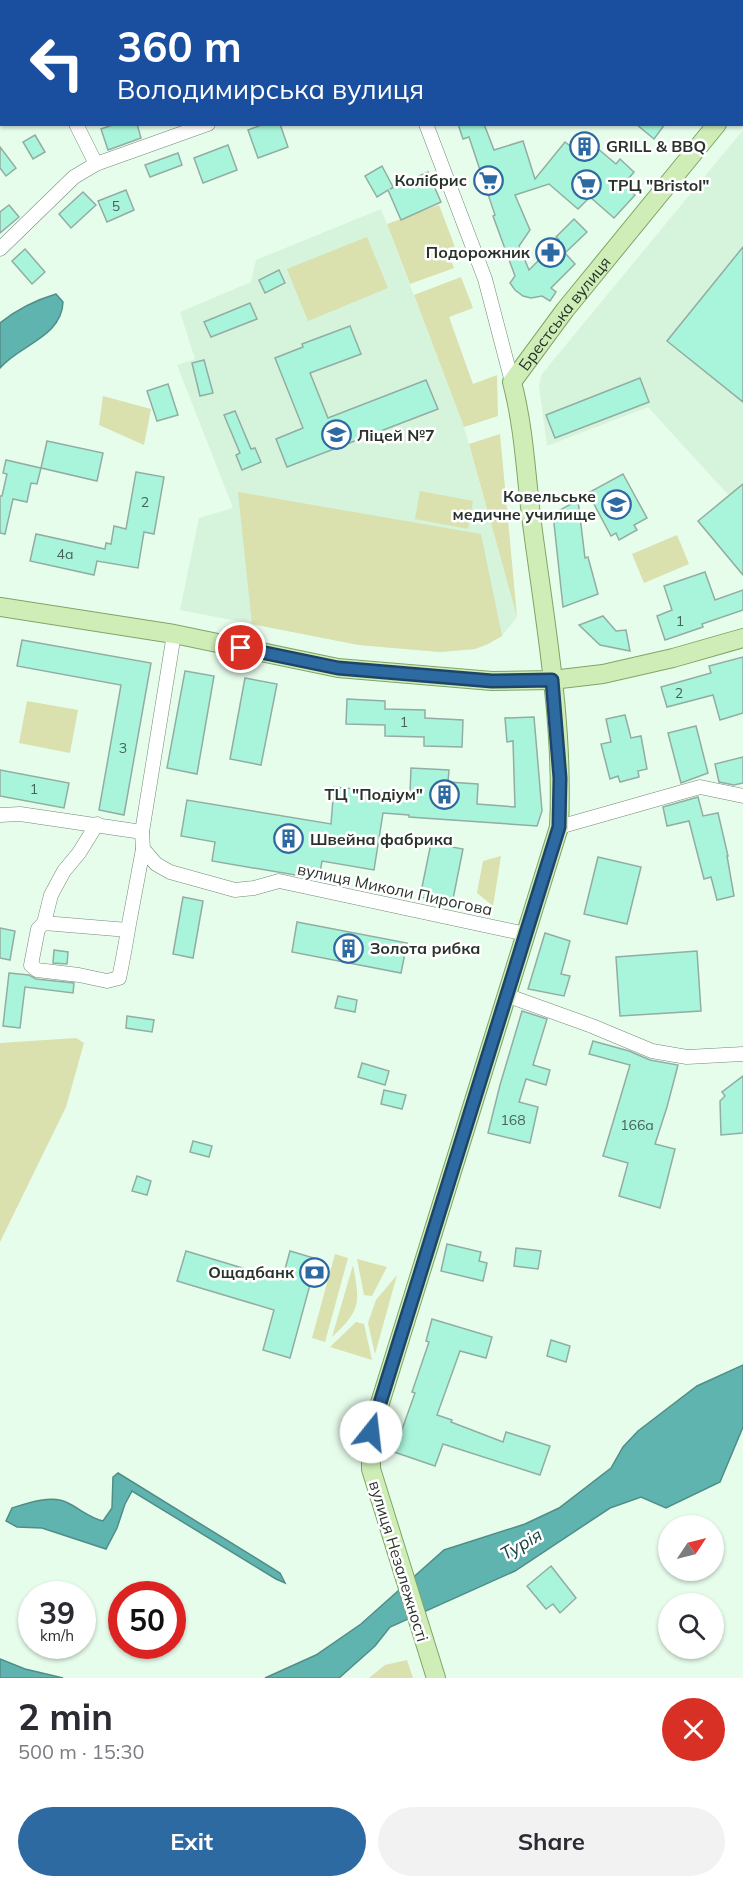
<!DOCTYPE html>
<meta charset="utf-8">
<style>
body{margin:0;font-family:Mulish,sans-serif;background:#f2f2f3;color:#2b2b33;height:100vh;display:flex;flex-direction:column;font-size:22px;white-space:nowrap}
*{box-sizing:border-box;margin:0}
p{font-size:20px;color:#7c7c81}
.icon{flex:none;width:33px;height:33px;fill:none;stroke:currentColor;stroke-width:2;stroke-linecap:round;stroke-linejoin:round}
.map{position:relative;height:1678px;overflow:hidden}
.panel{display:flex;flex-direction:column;background:#fff;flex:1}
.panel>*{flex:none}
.banner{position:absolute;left:0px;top:0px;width:744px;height:126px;box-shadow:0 2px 4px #0004;background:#1a4fa0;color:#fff;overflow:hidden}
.needle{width:39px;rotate:55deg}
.tools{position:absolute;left:658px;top:1515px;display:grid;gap:12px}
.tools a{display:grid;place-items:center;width:66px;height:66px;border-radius:50%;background:#fff;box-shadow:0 2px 4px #0004;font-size:30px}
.speed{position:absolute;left:18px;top:1581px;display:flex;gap:12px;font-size:30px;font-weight:700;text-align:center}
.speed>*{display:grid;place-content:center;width:78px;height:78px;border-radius:50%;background:#fff;box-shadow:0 2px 4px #0004;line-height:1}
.speed small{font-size:15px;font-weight:400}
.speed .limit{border:9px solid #d22;background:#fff;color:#111}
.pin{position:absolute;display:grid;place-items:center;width:51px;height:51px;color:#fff;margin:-26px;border:3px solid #fff;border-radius:50%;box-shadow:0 2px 6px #0007}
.me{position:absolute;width:66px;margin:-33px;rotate:16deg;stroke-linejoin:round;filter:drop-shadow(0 0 4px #0008)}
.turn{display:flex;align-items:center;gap:21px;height:126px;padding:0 18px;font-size:27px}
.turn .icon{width:78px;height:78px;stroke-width:2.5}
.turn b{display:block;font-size:42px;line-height:51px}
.round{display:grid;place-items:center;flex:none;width:63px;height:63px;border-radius:32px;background:#f2f2f3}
.headline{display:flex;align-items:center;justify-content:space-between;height:102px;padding:0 18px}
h1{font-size:36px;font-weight:700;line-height:45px}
.action{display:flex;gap:12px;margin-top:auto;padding:12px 18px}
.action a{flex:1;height:69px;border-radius:36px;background:#2e6aa2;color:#fff;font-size:24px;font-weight:700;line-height:69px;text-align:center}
.action a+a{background:#f2f2f3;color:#2b2b33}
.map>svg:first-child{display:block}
.built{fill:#d6f3dc}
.green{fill:#dae0ae}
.water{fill:#60b4af;stroke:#508d87;stroke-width:1.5}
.building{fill:#a9f5db;stroke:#92ada3;stroke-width:1.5}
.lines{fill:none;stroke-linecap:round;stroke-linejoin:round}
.minor-casing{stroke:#748878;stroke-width:15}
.major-casing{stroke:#80a467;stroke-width:20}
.minor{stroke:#fff;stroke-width:14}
.major{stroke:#cfeeb7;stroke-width:18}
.route-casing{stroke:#1e4569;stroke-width:15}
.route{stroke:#2e6aa2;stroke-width:10}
.labels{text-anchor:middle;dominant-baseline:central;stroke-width:5;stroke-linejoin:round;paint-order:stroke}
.number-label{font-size:14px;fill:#496357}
.poi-label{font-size:16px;font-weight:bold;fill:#29322b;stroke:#fff;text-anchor:start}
.street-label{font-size:16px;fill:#29322b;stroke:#fff}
.water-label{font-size:18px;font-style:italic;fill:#1a4240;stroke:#fff}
</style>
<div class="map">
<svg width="743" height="1678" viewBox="0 0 743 1678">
<rect width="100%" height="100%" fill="#e7fdec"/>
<g class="built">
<path d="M743,130V511L648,407L547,446L539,386L542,374Z"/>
<path d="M381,209L464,427L517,617L502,636L488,644L475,649L440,652L359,645L180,610L199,518L233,508L177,365L195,359L180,312L251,282L256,260Z"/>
</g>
<g class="green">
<path d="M439,205L455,247L447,250L454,268L410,284L387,224Z"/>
<path d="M367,237L388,288L308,321L287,269Z"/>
<path d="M461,277L473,308L449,317L473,384L497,375L498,416L464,427L414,295Z"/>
<path d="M103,396L151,409L144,445L99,425Z"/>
<path d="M500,434L517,617L469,444Z"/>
<path d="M420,491L473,501L468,529L415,519Z"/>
<path d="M238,492L481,534L502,636L488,644L475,649L440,652L359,645L252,624Z"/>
<path d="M677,535L689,564L644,583L632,554Z"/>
<path d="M27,701L78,710L70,753L19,743Z"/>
<path d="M501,856L493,906L477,893L483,861Z"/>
<path d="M76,1038L84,1043L66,1107L0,1242V1043Z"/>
<path d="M335,1254L348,1258L325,1342L312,1338Z"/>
<path d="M357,1259L387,1267L372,1296L364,1295Z"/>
<path d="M353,1265C360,1303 361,1310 332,1337Z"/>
<path d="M397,1275L375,1354L368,1323L376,1300Z"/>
<path d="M356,1322L364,1324L372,1360L330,1347Z"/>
<path d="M407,1660L413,1678H369L385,1665Z"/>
</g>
<g class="water">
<path d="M56,294L63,302C62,337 19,345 0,368V323C16,310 36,300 56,294Z"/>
<path d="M743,1365V1427L720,1482L666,1508L641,1497L610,1508L515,1571L390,1627L375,1646L339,1678H265L316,1655L361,1624L444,1550L525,1524L559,1508L611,1468L623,1447L638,1431L668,1408L697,1386Z"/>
<path d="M118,1473L280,1573L285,1583L276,1579L132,1491L125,1504L117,1528L106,1549L42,1528L17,1527L6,1521L12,1508C27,1503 53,1494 68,1503C80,1509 90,1518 103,1521L112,1508L113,1477Z"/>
<path d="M0,1659L25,1669L63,1678H0Z"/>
</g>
<g class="building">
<path d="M115,124H137L141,138L108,150L101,129Z"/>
<path d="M264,124H280L288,147L258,158L248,130Z"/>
<path d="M458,124H484L494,150L523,141L535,179L565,142L574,149L584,137L616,164L620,159L634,172L623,185L635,195L614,218L590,197L578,209L549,184L515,195L530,230L519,246L529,270L559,240L556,237L574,219L587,232L565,253L575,264L551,288L556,292L550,301L542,296L531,298L523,296L515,290L510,283L515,276L493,216L495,215L469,137L463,139Z"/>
<path d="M636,124H665L654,139Z"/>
<path d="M35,135L45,152L33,159L23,142Z"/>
<path d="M228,145L237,170L203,183L194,158Z"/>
<path d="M0,147L16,168L6,176L0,168Z"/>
<path d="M178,153L182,165L150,177L145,165Z"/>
<path d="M382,166L393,187L390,189L428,172L441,202L401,220L388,190L377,197L365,176Z"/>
<path d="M126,190L134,210L107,222L98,201Z"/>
<path d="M83,192L96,205L71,228L59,214Z"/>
<path d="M9,205L19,217L0,233V212Z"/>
<path d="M743,247V402L667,341Z"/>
<path d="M25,249L45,272L32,284L12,261Z"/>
<path d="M279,270L285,283L265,293L259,280Z"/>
<path d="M250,303L257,319L211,337L204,322Z"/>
<path d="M350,326L361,354L310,373L328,418L426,380L438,409L287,467L276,439L303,428L275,358L303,347L302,344Z"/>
<path d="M204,360L213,393L200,396L192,363Z"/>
<path d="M640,378L649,402L555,438L546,415Z"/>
<path d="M168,384L178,415L157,421L147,391Z"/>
<path d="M235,411L251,449L255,448L261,462L242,470L236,455L240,453L224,415Z"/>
<path d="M47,441L103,453L97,481L41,468L37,484L31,483L27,502L13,499L5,534L0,533V496H2L7,474L3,473L6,460L41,468Z"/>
<path d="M136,472L164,477L154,534L144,532L138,568L97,561L94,575L30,561L36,534L105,549L106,543L111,544L114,526L126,529Z"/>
<path d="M623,474L647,518L634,525L637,530L619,540L616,533L611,536L588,493Z"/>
<path d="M743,484V575L698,521Z"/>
<path d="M578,500L585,558L588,557L598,594L563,607L553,514Z"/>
<path d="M705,572L715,600L743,590V610L702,624L703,627L665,640L657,616L672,610L664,586Z"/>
<path d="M603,616L616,631L626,630L630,651L600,645L579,625Z"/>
<path d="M22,640L151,663L124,815L99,810L121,685L17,666Z"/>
<path d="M743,657V713L720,720L713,695L667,707L661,687L711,673L709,666Z"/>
<path d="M185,671L214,676L197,774L167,768Z"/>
<path d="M245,678L277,684L261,765L230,759Z"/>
<path d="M347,699L385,701V709L425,710V718L463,720L462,747L424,746V737L385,736V725L346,724Z"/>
<path d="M625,715L631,738L641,736L647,769L638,771L639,777L620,782L618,776L610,779L601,744L611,742L606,719Z"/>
<path d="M534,717L542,811L537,826L409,817V815L383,813L374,870L322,861L319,879L212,861L215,842L181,836L187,800L331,824L334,787L410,794L411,768L449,770L448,782L478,784L477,804L515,807L513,741L507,742L505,718Z"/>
<path d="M696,726L708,773L681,783L668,733Z"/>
<path d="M743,757V783L734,785L719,782L715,764Z"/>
<path d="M0,770L69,783L64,808L0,796Z"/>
<path d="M698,797L703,816L718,813L728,856H727L734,896L717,900L711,877L704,879L689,821L667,826L663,807Z"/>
<path d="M431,843L463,849L452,904L420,897Z"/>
<path d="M598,857L641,867L627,924L584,914Z"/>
<path d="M183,897L203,901L193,958L173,954Z"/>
<path d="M297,922L407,943L401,973L292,952Z"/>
<path d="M0,928L15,931L10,960L0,958Z"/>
<path d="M545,933L570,941L561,974L570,976L564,996L528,989Z"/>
<path d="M54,950L68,952L67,964L53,963Z"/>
<path d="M697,951L701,1011L620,1016L616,957Z"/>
<path d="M9,973L29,975L36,979L74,983L73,993L25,987L20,1028L3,1026Z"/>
<path d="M338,996L357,1000L355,1012L335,1008Z"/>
<path d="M522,1011L547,1019L533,1065L550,1070L546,1085L526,1079L519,1102L538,1107L530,1143L488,1133L500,1085Z"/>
<path d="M127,1016L154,1020L152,1032L126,1028Z"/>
<path d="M593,1041L629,1051L650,1060L678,1065L667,1107L655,1144L675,1149L660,1208L619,1196L628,1163L603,1156L630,1065L589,1054Z"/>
<path d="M362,1063L389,1071L385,1085L358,1077Z"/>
<path d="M743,1076V1133L721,1135L720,1101L725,1096L722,1092Z"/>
<path d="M384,1090L406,1095L402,1109L381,1104Z"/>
<path d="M193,1141L212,1146L209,1157L190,1152Z"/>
<path d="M137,1176L151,1181L147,1195L132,1191Z"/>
<path d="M447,1244L481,1252L479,1261L487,1263L483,1281L441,1271Z"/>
<path d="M516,1248L541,1251L538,1269L514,1266Z"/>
<path d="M186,1251L282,1280L290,1251L317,1259L290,1358L263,1350L274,1310L177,1281Z"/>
<path d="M432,1319L492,1337L486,1358L460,1351L437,1415L452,1420L451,1422L503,1442L506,1432L550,1446L540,1475L443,1444L435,1466L394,1452L415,1393L412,1392L429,1342L426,1341Z"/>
<path d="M551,1340L570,1346L566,1362L547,1356Z"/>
<path d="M551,1566L576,1598L560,1613L553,1604L546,1609L527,1586Z"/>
</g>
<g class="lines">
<defs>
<g id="minor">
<path d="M17,0L18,2"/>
<path d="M265,0V2"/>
<path d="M380,0L381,2"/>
<path d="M76,124L96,164"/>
<path d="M426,124L485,279L512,382"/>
<path d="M0,249L74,177L96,164L208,124"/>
<path d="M174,634L142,832L143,849L156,864L170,872L235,890L254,888L279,881L526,934"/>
<path d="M0,815L20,814L142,832"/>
<path d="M559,827L700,787L743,796"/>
<path d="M44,923L51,895L64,871L79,853L97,824"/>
<path d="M128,930L44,923L38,929L31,965L37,970L79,975L107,981L119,978C123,960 126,942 129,924L143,849"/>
<path d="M506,995L592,1026L652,1051L687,1057L743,1054"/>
</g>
<g id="major">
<path d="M742,93L743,92"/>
<path d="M0,607L174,634L338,668L492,681L552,680L603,674L673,658L743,638"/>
<path id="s1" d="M436,1678L371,1469V1432L559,827C564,728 546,628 533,531C526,481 525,431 512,382L565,310L717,124"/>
</g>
</defs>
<use href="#minor" class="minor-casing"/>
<use href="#major" class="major-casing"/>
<use href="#minor" class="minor"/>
<use href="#major" class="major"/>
</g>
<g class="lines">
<defs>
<path id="route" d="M241,648L338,668L492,681L552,680L560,778L559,827L371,1432"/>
</defs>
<use href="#route" class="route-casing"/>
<use href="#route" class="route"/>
</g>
<defs>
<symbol id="building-ring" viewBox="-11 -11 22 22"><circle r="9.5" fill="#fff" stroke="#2e6aa2" stroke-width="1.5"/><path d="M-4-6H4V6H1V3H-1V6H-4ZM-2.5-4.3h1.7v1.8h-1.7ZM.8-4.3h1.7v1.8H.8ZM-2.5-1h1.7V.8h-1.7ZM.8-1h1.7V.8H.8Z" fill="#2e6aa2"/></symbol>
<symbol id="supermarket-ring" viewBox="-11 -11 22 22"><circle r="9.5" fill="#fff" stroke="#2e6aa2" stroke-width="1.5"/><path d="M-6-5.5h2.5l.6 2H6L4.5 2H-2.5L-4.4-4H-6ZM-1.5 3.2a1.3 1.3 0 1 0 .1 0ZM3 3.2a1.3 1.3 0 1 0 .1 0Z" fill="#2e6aa2"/></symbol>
<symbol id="pharmacy-ring" viewBox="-11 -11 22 22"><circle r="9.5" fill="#fff" stroke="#2e6aa2" stroke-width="1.5"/><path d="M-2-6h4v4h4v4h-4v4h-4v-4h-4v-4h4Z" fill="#2e6aa2"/></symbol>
<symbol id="school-ring" viewBox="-11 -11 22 22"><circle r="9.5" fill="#fff" stroke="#2e6aa2" stroke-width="1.5"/><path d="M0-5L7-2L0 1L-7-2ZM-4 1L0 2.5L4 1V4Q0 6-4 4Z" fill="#2e6aa2"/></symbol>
<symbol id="university-ring" viewBox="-11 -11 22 22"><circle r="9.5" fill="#fff" stroke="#2e6aa2" stroke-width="1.5"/><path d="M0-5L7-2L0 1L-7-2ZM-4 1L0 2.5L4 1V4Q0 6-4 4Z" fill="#2e6aa2"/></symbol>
<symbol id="bank-ring" viewBox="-11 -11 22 22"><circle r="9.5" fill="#fff" stroke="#2e6aa2" stroke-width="1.5"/><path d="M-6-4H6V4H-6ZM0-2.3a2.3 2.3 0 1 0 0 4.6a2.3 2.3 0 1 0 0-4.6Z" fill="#2e6aa2"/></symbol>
</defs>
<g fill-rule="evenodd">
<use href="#building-ring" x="568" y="130" width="33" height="33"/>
<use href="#supermarket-ring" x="472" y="164" width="33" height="33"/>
<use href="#supermarket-ring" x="570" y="168" width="33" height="33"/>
<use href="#pharmacy-ring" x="534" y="236" width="33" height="33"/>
<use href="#school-ring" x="320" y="418" width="33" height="33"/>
<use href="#university-ring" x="600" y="488" width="33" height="33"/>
<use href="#building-ring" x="428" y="778" width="33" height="33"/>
<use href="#building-ring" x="272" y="822" width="33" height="33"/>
<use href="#building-ring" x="332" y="932" width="33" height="33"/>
<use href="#bank-ring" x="298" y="1256" width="33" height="33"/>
</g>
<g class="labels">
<g class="number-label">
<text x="116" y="206">5</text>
<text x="145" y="502">2</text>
<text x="65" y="554">4а</text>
<text x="680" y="621">1</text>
<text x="679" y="693">2</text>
<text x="404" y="722">1</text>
<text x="123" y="748">3</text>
<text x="34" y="789">1</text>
<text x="513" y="1120">168</text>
<text x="637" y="1125">166а</text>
</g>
<g class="poi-label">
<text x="606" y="146">GRILL &amp; BBQ</text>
<text x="467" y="180" text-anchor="end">Колібрис</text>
<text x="608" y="185">ТРЦ "Bristol"</text>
<text x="530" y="252" text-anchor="end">Подорожник</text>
<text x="357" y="435">Ліцей №7</text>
<text x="596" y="496" text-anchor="end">Ковельське<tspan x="596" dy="18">медичне училище</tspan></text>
<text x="423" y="794" text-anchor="end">ТЦ "Подіум"</text>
<text x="310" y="839">Швейна фабрика</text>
<text x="370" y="948">Золота рибка</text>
<text x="294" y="1272" text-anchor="end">Ощадбанк</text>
</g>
<g class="street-label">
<text stroke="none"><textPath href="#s1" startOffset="1424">Брестська вулиця</textPath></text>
<text transform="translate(395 889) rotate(12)">вулиця Миколи Пирогова</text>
<text transform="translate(399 1561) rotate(73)">вулиця Незалежності</text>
</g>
<g class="water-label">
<text transform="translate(521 1544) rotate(-30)">Турія</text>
</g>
</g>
</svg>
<div class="tools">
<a><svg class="needle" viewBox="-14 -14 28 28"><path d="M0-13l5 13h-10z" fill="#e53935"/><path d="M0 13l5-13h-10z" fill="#7c7c81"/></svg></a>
<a><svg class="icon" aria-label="search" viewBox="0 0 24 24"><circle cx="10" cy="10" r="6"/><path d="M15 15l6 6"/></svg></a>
</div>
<div class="speed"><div>39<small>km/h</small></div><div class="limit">50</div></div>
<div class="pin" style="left:241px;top:648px;background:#d93025"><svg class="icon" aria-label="arrive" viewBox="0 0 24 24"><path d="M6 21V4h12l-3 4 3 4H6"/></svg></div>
<svg class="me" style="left:371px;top:1432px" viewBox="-20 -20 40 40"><circle r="19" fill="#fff"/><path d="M0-13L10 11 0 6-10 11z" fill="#2e6aa2"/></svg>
<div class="banner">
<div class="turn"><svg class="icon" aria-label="left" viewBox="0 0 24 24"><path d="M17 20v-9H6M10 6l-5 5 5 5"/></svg><div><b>360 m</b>Володимирська вулиця</div></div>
</div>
</div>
<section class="panel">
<div class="headline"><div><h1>2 min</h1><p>500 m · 15:30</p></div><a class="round" style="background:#d93025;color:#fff"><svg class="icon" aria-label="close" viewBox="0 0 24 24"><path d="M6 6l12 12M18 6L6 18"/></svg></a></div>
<div class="action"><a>Exit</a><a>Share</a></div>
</section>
